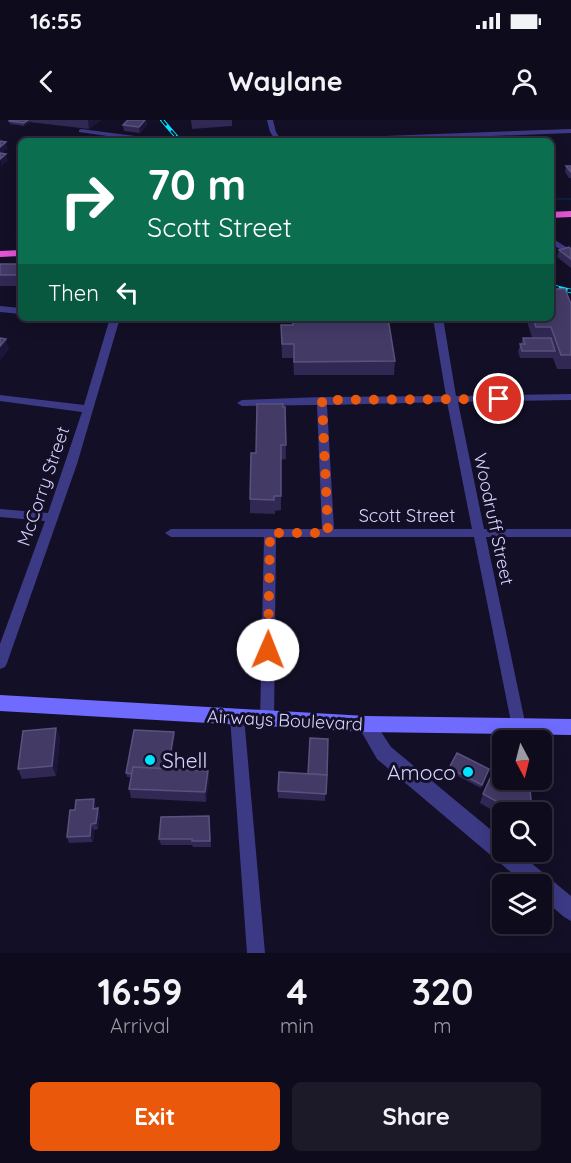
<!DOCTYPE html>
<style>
body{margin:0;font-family:Quicksand,sans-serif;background:#1c1929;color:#f1f3f6;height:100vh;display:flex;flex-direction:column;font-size:22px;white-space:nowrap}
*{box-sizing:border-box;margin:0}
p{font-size:20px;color:#9b9ba3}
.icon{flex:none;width:33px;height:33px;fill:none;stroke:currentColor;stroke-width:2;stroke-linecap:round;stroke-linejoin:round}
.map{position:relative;height:833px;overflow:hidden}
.panel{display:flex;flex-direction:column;background:#0e0b1c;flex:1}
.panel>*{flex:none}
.hud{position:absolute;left:18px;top:18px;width:536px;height:183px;border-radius:9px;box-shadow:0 3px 15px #0003,0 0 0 2px #2e2b3b;background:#0b6e4f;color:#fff;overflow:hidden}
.needle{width:39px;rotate:173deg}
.controls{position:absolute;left:492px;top:610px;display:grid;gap:12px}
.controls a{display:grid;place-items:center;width:60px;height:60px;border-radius:9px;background:#0e0b1c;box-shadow:0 3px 15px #0003,0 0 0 2px #2e2b3b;font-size:30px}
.pin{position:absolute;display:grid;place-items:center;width:51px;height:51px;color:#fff;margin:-26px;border:3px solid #fff;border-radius:50%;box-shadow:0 2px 6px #0007}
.me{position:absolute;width:66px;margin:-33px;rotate:1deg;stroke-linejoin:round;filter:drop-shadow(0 0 4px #0008)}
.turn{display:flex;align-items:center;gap:21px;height:126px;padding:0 30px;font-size:27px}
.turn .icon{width:78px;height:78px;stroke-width:2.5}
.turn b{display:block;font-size:42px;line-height:51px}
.then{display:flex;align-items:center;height:57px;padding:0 30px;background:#0003;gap:12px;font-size:22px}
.eta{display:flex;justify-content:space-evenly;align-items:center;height:102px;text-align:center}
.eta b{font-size:36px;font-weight:800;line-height:42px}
.cta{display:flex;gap:12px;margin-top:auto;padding:12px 30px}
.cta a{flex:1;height:69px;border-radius:9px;background:#ea580c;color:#fff;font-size:24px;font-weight:800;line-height:69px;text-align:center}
.cta a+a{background:#1c1929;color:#f1f3f6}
.status{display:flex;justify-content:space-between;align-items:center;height:42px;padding:0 30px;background:#0e0b1c;direction:ltr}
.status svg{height:16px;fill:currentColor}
header{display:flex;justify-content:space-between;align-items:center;height:78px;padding:0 30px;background:#0e0b1c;font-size:27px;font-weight:800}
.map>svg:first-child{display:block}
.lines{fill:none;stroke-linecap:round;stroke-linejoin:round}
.stream{stroke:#0a1f44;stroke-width:2}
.minor{fill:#3d3a85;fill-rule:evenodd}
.tertiary{fill:#3d3a85;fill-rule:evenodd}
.secondary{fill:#6f6bff;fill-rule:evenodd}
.trunk{fill:#e055d1;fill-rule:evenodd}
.rail-far1-casing{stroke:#00e5ff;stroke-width:4}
.rail-casing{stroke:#00e5ff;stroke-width:4.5}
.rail-far1{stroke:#130f26;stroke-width:2;stroke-dasharray:7;stroke-linecap:butt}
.rail{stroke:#130f26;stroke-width:3;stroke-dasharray:9;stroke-linecap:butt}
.wall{fill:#312854}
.shaded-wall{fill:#1d163a}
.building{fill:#433a66;stroke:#5a527e;stroke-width:1.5}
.route{stroke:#ea580c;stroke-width:10;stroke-dasharray:0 18}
.poi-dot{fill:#00e5ff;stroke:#130f26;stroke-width:2}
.labels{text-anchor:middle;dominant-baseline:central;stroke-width:6;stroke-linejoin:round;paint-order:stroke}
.street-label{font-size:18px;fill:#d9d4ff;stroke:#130f26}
.near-poi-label{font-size:21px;fill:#d9d4ff;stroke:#130f26;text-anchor:start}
</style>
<div class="status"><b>16:55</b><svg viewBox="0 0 49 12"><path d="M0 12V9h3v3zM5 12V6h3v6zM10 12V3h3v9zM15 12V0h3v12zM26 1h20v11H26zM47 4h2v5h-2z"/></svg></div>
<header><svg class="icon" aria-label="back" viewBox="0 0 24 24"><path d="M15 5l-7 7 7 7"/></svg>Waylane<svg class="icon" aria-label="person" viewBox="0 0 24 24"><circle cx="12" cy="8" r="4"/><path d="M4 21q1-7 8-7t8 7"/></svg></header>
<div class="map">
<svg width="571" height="833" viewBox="0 0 571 833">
<rect width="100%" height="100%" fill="#130f26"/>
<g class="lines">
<g class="stream">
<path d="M550,79H571"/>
<path d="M16,118L21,113"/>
</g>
<g class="minor">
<path d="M267,0H273L276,12L282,21H276L270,12Z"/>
<path d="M81,9L158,19L161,21H142L79,12V10Z"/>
<path d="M571,9V13L359,21H301L304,19Z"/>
<path d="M550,117L571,130V136L550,123Z"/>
<path d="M0,186L21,188V194L0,192Z"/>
<path d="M110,198H120L77,344L7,543L5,547L0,549V524L45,401L0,397V389L48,393L82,292L0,281V275L84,285Z"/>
<path d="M433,198H443L456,276L571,274V280L458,282L484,409H571V417H486L526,607L524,612L519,613L514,612L512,607L474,417H276L274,600L272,604L267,606L262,604L260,600L264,417H171L165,413L171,409H322L317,285L242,286L237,283L242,280L322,277L446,276ZM447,282L472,409H334L327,285Z"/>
<path d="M237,591L242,593L244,597L265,833H247L230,597L232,593Z"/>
</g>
<path class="tertiary" d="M366,596L372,598L391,627L502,719V732H518L571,776V801L564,797L542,778V765H526L377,639L357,604L360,598Z"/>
<path class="secondary" d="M0,575L366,596L571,599V615L366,612L0,591Z"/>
<g class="trunk">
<path d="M571,91V97L550,98V92Z"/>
<path d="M21,130V136L0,137V131Z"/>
</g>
<defs>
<path id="rail-far1" d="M162,0L180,21"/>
<path id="rail" d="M550,166L571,171"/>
</defs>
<use href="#rail-far1" class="rail-far1-casing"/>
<use href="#rail" class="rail-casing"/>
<use href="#rail-far1" class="rail-far1"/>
<use href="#rail" class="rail"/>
</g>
<g class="wall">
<path d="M10,0H101L89,9L29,2V3L24,6L10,4L9,1Z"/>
<path d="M128,0H146L147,5L140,13L124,11L123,5Z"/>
<path d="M191,0H232V6L192,9Z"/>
<path d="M566,46H571V58H569L565,52Z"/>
<path d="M571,129V148L557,137L559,130Z"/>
<rect x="0" y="144" width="21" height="22"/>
<path d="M571,184V249H557L553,238H520L518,231L523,218H532L526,198H550Z"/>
<path d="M292,198H388L395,241L394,255H294L293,238H282L281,205H292Z"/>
<path d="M449,198H504V199Z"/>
<path d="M283,287H285L286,339L281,340V390L275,391V394L250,393V379L256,333Z"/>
<path d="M56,608L60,618L56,656L22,659L18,649Z"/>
<path d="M174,612L175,615L169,649L208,651L209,660L206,682L131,678L129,669L131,657H127L126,653Z"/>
<path d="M328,619L325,681L278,678V671L308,654Z"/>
<path d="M449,648L489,649L481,668L448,651Z"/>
<path d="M521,664L532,693H502V696L480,683L483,674Z"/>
<path d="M96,685V688H98L100,694L98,709L94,710L93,722L69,723L67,717L75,690Z"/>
<path d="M209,696L211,727H193L192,725H161L159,719Z"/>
</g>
<g class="shaded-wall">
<path d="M28,0L29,3L24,6V3Z"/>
<path d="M88,0H101L89,9Z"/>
<path d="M145,0H146L147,5L140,13L139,7Z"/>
<path d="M6,22L8,29L0,34V27Z"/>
<path d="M6,34L8,41L1,46L0,39Z"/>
<path d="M6,219L9,229L0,241V226Z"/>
<path d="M56,608L60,618L56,656L52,646Z"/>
<path d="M174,612L175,615L168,658L167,655Z"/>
<path d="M208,651L209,660L206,682L205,672Z"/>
<path d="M94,679L96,685L95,695L93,689Z"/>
<path d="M98,688L100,694L98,709L96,703Z"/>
<path d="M91,704L94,710L93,722L90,716Z"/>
</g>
<g class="building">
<path d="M10,0H28L24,3L9,1Z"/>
<path d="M128,0H145L139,7L123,5Z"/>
<path d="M0,21L6,22L0,27Z"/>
<path d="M0,33L6,34L0,39Z"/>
<path d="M566,46H571V52Z"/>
<path d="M569,127L571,129V139L559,130Z"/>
<rect x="0" y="144" width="21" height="11"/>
<path d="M550,169H565L571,184V235H561L551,207H536L533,198H550Z"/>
<path d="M293,198H388L395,241L294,242V224H282L281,205H293Z"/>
<path d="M0,218L6,219L0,226Z"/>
<path d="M523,218H551L555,231H522L520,224H525Z"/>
<path d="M257,284H283V287H285L286,325H281V376H274V380L250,379L251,333H256Z"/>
<path d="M56,608L52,646L18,649L23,611Z"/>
<path d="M134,610L174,612L168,649L133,647L132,654L126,653Z"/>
<path d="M310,618L328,619L327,655L308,654Z"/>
<path d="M457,633L489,649L482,665L449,648Z"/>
<path d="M497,643L502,646V660H523L521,664L530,668L532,693H518L483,674Z"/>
<path d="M133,647L208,651L205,672L129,669Z"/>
<path d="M279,652L327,655L326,674L278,671Z"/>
<path d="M94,679L93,689L98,688L96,703L91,704L90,716L67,717L70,690H75L76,680Z"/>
<path d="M209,696L210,721H192V719H159L161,697Z"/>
</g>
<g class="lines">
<path class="route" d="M268,530L270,413H328L322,280L499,279"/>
</g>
<g class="poi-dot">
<circle cx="150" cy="640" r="6"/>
<circle cx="468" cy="652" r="6"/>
</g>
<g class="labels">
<g class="street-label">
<text transform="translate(43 366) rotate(-71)">McCorry Street</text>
<text x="407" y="395">Scott Street</text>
<text transform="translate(494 399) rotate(78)">Woodruff Street</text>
<text transform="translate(285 600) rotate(3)">Airways Boulevard</text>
</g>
<g class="near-poi-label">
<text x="162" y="640">Shell</text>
<text x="456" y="652" text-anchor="end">Amoco</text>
</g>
</g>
</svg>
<div class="controls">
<a><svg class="needle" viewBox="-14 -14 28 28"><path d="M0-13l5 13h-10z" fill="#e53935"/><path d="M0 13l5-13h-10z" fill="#9b9ba3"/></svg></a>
<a><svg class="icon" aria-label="search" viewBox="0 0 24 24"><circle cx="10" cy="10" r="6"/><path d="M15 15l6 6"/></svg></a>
<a><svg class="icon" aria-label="layers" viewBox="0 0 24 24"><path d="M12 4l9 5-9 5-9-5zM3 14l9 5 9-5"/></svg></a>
</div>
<div class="pin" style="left:499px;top:279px;background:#d93025"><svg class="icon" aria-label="arrive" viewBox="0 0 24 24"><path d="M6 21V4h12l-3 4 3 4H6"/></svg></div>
<svg class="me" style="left:268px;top:530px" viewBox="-20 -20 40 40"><circle r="19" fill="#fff"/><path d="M0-13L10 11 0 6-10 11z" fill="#ea580c"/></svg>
<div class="hud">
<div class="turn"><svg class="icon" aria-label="right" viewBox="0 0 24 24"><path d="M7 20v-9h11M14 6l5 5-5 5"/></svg><div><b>70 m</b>Scott Street</div></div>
<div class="then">Then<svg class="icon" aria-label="left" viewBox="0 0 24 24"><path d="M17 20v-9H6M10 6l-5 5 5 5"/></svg></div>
</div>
</div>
<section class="panel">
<div class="eta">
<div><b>16:59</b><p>Arrival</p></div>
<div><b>4</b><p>min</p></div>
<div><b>320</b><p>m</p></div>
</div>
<div class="cta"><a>Exit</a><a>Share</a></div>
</section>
